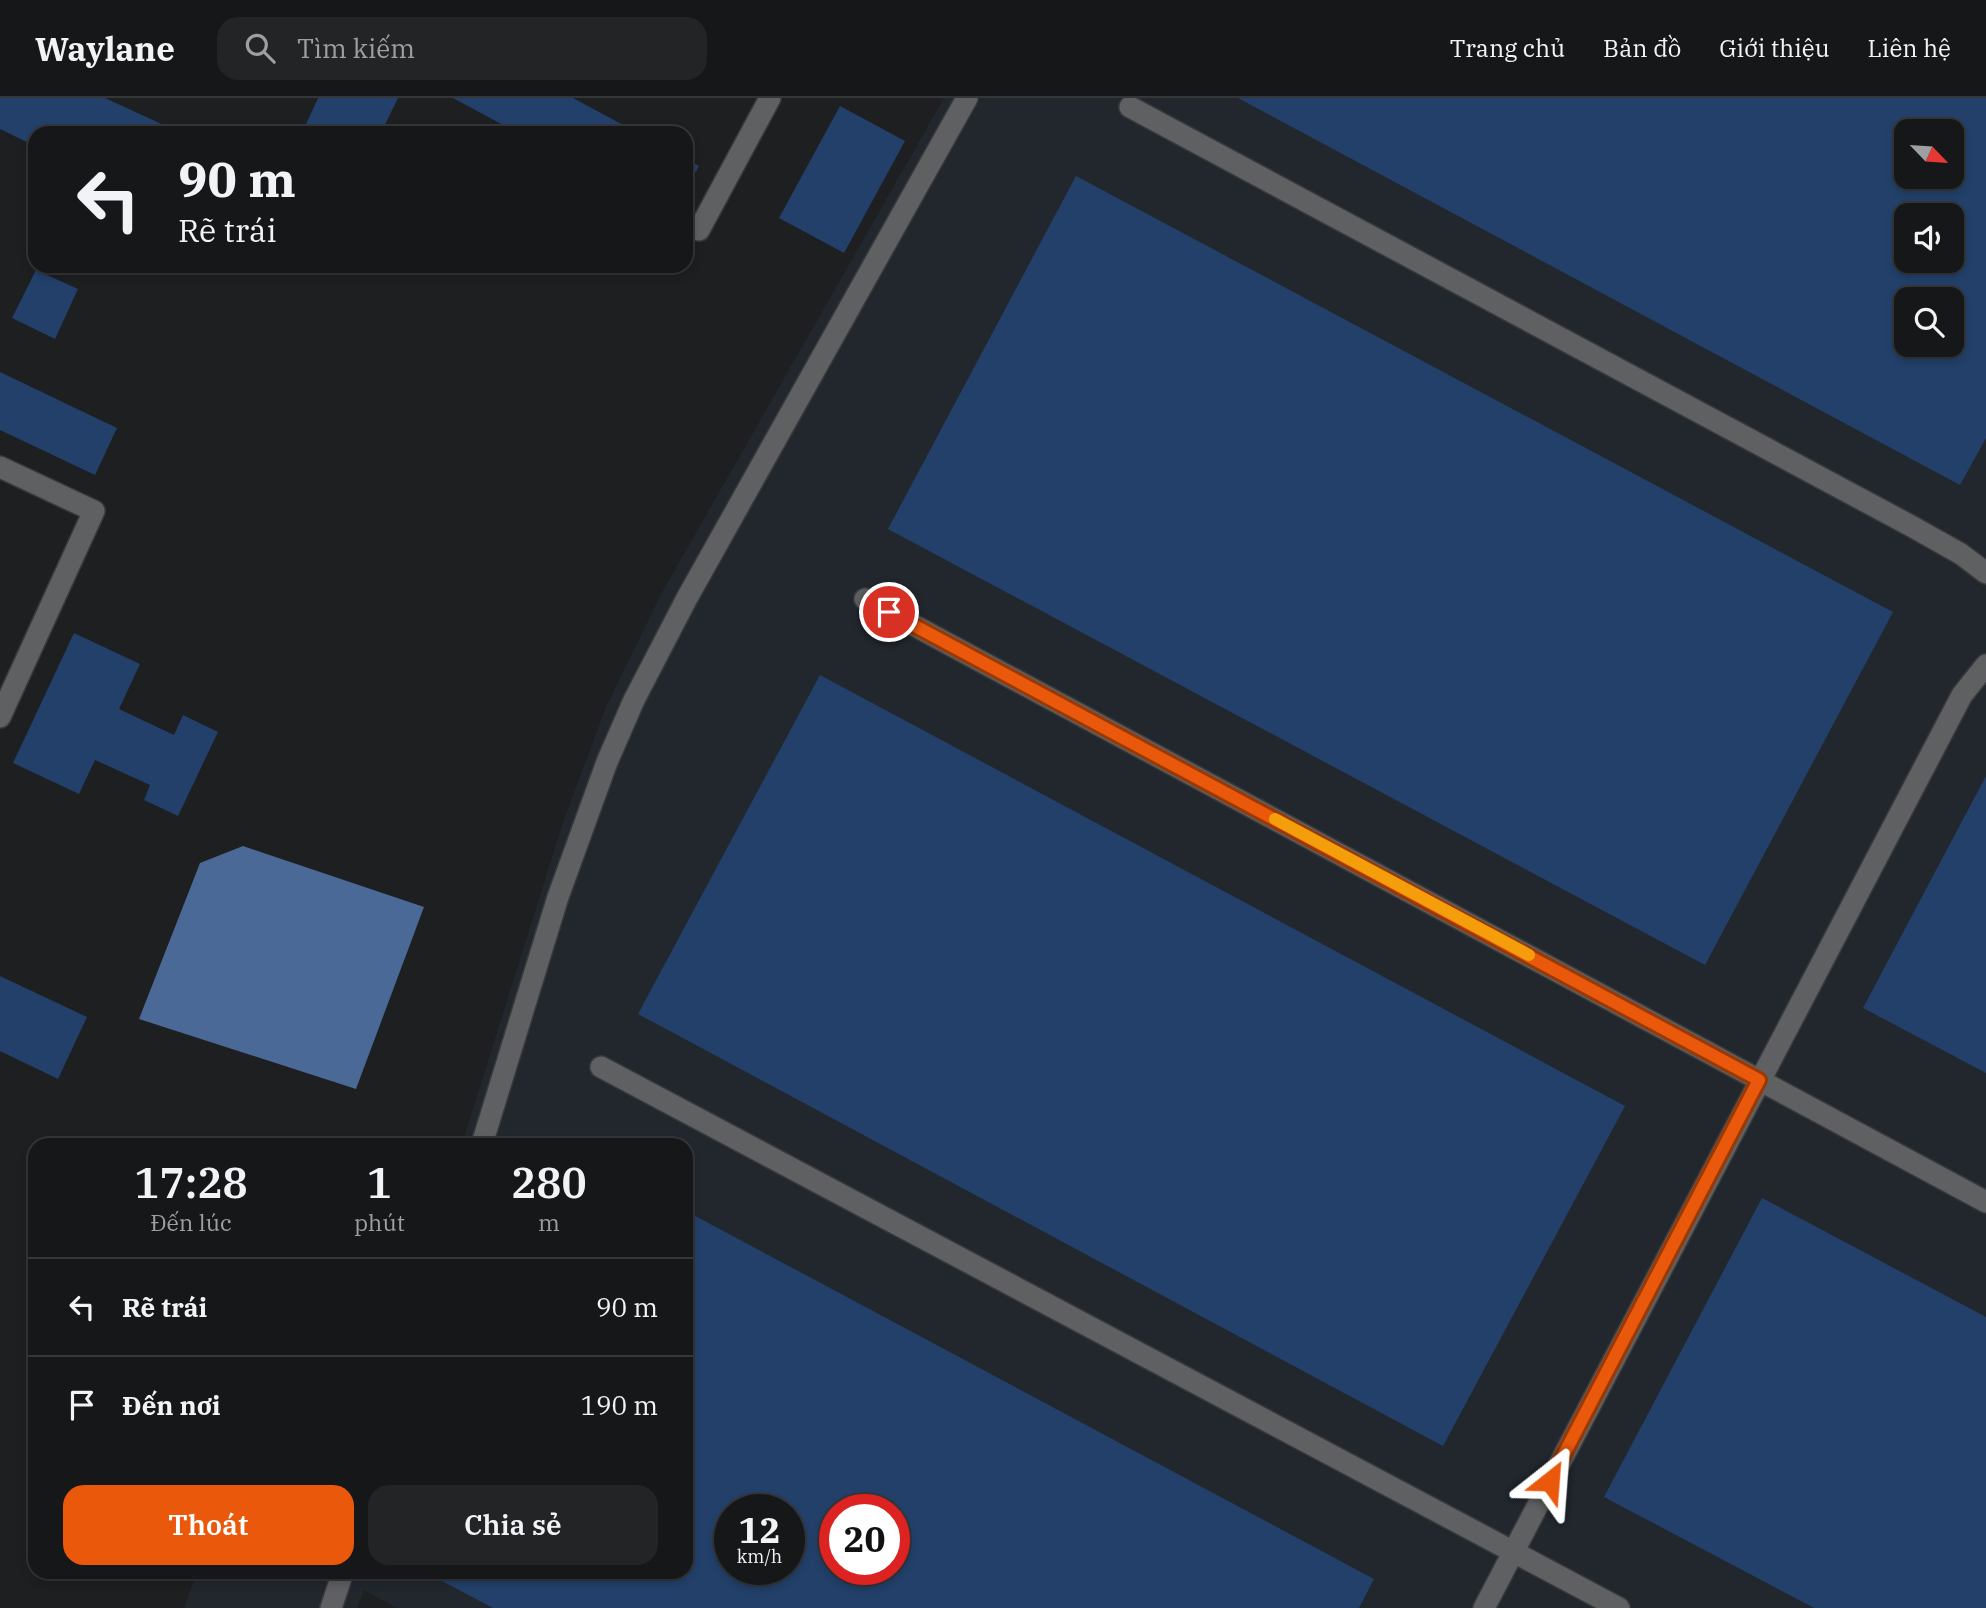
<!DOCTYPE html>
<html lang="vi">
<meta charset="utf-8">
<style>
body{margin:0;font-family:"IBM Plex Serif",serif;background:#232426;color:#f1f3f6;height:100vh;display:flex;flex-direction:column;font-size:26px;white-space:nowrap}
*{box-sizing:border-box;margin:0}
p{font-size:23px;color:#9e9fa2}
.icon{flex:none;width:38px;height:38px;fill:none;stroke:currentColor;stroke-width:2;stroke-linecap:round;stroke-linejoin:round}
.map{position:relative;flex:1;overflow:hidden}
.side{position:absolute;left:28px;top:1040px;width:665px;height:441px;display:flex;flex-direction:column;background:#161719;border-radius:21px;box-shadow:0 4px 10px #0003,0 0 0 2px #353638}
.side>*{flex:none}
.guide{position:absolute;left:28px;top:28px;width:665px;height:147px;border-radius:21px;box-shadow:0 4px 10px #0003,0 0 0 2px #353638;background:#161719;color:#f1f3f6;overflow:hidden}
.needle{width:46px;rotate:115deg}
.fabs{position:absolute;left:1894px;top:21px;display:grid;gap:14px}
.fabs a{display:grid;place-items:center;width:70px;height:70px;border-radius:14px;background:#161719;box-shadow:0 4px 10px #0003,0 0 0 2px #353638;font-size:35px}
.speed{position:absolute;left:714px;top:1396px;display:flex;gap:14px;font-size:35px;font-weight:700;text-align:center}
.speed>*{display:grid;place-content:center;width:91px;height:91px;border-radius:50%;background:#161719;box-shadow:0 4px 10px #0003,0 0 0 2px #353638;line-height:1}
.speed small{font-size:18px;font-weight:400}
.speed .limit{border:10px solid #d22;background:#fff;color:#111}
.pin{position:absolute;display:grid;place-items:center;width:60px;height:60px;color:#fff;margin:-30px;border:4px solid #fff;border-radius:50%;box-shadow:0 2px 7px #0007}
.me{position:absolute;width:77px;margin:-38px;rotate:28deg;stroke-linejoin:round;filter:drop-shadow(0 0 5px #0008)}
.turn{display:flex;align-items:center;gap:24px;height:147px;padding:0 35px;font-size:32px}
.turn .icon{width:91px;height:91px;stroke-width:2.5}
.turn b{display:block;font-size:49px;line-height:60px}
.eta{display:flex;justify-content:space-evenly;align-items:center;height:119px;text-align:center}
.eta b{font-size:42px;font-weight:600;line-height:49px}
.button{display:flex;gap:14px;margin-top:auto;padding:14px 35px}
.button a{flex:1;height:80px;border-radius:21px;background:#ea580c;color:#fff;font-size:28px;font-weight:600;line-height:80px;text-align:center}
.button a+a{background:#232426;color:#f1f3f6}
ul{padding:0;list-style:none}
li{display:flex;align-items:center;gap:21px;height:98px;padding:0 35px;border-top:2px solid #353638}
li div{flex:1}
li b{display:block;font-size:26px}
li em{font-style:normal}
header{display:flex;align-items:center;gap:42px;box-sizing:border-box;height:98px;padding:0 35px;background:#161719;border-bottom:2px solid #353638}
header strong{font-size:33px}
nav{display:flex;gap:38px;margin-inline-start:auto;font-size:24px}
.search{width:490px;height:63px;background:#232426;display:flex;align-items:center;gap:18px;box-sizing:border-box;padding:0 24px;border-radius:21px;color:#9e9fa2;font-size:26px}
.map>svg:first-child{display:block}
.built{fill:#22272e;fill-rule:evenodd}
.water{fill:#4a6997}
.building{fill:#22406a;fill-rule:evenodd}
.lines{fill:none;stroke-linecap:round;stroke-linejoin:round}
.minor-casing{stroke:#38393a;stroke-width:24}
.minor{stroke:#5e6062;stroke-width:21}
.route-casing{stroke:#983908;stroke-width:18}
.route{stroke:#ea580c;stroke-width:12}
.slow{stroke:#f59e0b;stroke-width:12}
</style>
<header>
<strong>Waylane</strong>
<div class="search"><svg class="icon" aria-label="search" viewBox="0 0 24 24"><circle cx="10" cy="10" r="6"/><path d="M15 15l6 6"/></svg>Tìm kiếm</div>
<nav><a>Trang chủ</a><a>Bản đồ</a><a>Giới thiệu</a><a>Liên hệ</a></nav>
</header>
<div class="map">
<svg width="1986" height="1510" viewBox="0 0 1986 1510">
<rect width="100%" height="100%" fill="#1d1f21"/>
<path class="built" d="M944,0H1986V1510H397L364,1492L357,1510H184L197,1474H686V1046H462L563,724L606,609L661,496ZM1906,33H1951V79H1906ZM1906,117H1951V163H1906ZM1906,201H1951V247H1906ZM730,1412H789V1472H730ZM835,1412H894V1472H835Z"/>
<path class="water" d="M243,748L424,809L356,991L139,921L200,765Z"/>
<g class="building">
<path d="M0,0H105L181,35H35V48L0,31Z"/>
<path d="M318,0H398L381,35H302Z"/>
<path d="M453,0H573L638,35H518Z"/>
<path d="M1238,0H1986V340L1960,387ZM1906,33H1951V79H1906ZM1906,117H1951V163H1906ZM1906,201H1951V247H1906Z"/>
<path d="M840,8L905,43L844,155L779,120Z"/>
<path d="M686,61L699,68L686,92Z"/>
<path d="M1076,78L1893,514L1705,867L888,431Z"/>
<path d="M36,172L78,191L55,241L12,220Z"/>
<path d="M0,274L117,330L95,377L0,332Z"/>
<path d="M74,535L140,566L119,611L174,637L183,617L218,634L178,718L144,702L150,687L95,662L79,696L13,665Z"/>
<path d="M820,577L1625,1008L1443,1348L638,916Z"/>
<path d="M1986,678V975L1863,910Z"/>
<path d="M0,878L87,919L58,981L0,953Z"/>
<path d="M1762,1100L1986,1219V1510H1814L1604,1399Z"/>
<path d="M686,1113L1374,1481L1359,1510H493L425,1474H686ZM730,1412H789V1472H730ZM835,1412H894V1472H835Z"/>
</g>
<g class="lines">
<defs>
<g id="minor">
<path d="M1130,9L1913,429L1961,456L1986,475"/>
<path d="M699,132L770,0"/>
<path d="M0,369L94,413L0,619"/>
<path d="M865,501L1986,1104"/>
<path d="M601,969L1619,1510"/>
<path d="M482,1046L558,799L607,664L634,602L687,500L967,0"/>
<path d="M331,1510L343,1474"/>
<path d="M1484,1510L1962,597L1986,567"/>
</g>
</defs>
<use href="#minor" class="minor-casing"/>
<use href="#minor" class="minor"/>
</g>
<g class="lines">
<defs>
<path id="route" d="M889,514L1759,982L1550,1383"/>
</defs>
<use href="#route" class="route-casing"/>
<use href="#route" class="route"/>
<path class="slow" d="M1275,721L1529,857"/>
</g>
</svg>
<div class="fabs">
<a><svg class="needle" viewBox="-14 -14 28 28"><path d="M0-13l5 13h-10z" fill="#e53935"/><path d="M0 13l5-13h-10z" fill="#9e9fa2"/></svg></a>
<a><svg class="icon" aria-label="sound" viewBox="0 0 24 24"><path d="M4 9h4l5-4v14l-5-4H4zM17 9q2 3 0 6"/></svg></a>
<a><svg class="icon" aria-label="search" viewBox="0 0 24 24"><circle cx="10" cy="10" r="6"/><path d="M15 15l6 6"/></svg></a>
</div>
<div class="speed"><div>12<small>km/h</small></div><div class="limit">20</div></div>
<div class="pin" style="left:889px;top:514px;background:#d93025"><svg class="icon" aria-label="arrive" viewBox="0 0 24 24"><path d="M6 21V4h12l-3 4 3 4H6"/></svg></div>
<svg class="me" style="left:1550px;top:1383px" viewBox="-20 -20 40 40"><path d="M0-17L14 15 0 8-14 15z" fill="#ea580c" stroke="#fff" stroke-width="4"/></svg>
<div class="guide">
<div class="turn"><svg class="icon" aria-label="left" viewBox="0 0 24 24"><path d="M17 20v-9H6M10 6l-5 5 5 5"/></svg><div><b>90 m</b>Rẽ trái</div></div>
</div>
<section class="side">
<div class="eta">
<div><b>17:28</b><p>Đến lúc</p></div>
<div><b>1</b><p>phút</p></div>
<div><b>280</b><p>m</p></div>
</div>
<ul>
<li><svg class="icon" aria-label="left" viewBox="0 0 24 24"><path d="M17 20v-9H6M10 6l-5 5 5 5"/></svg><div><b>Rẽ trái</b></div><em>90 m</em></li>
<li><svg class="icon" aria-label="arrive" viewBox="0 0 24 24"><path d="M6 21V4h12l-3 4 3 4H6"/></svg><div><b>Đến nơi</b></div><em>190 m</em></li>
</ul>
<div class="button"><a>Thoát</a><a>Chia sẻ</a></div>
</section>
</div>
